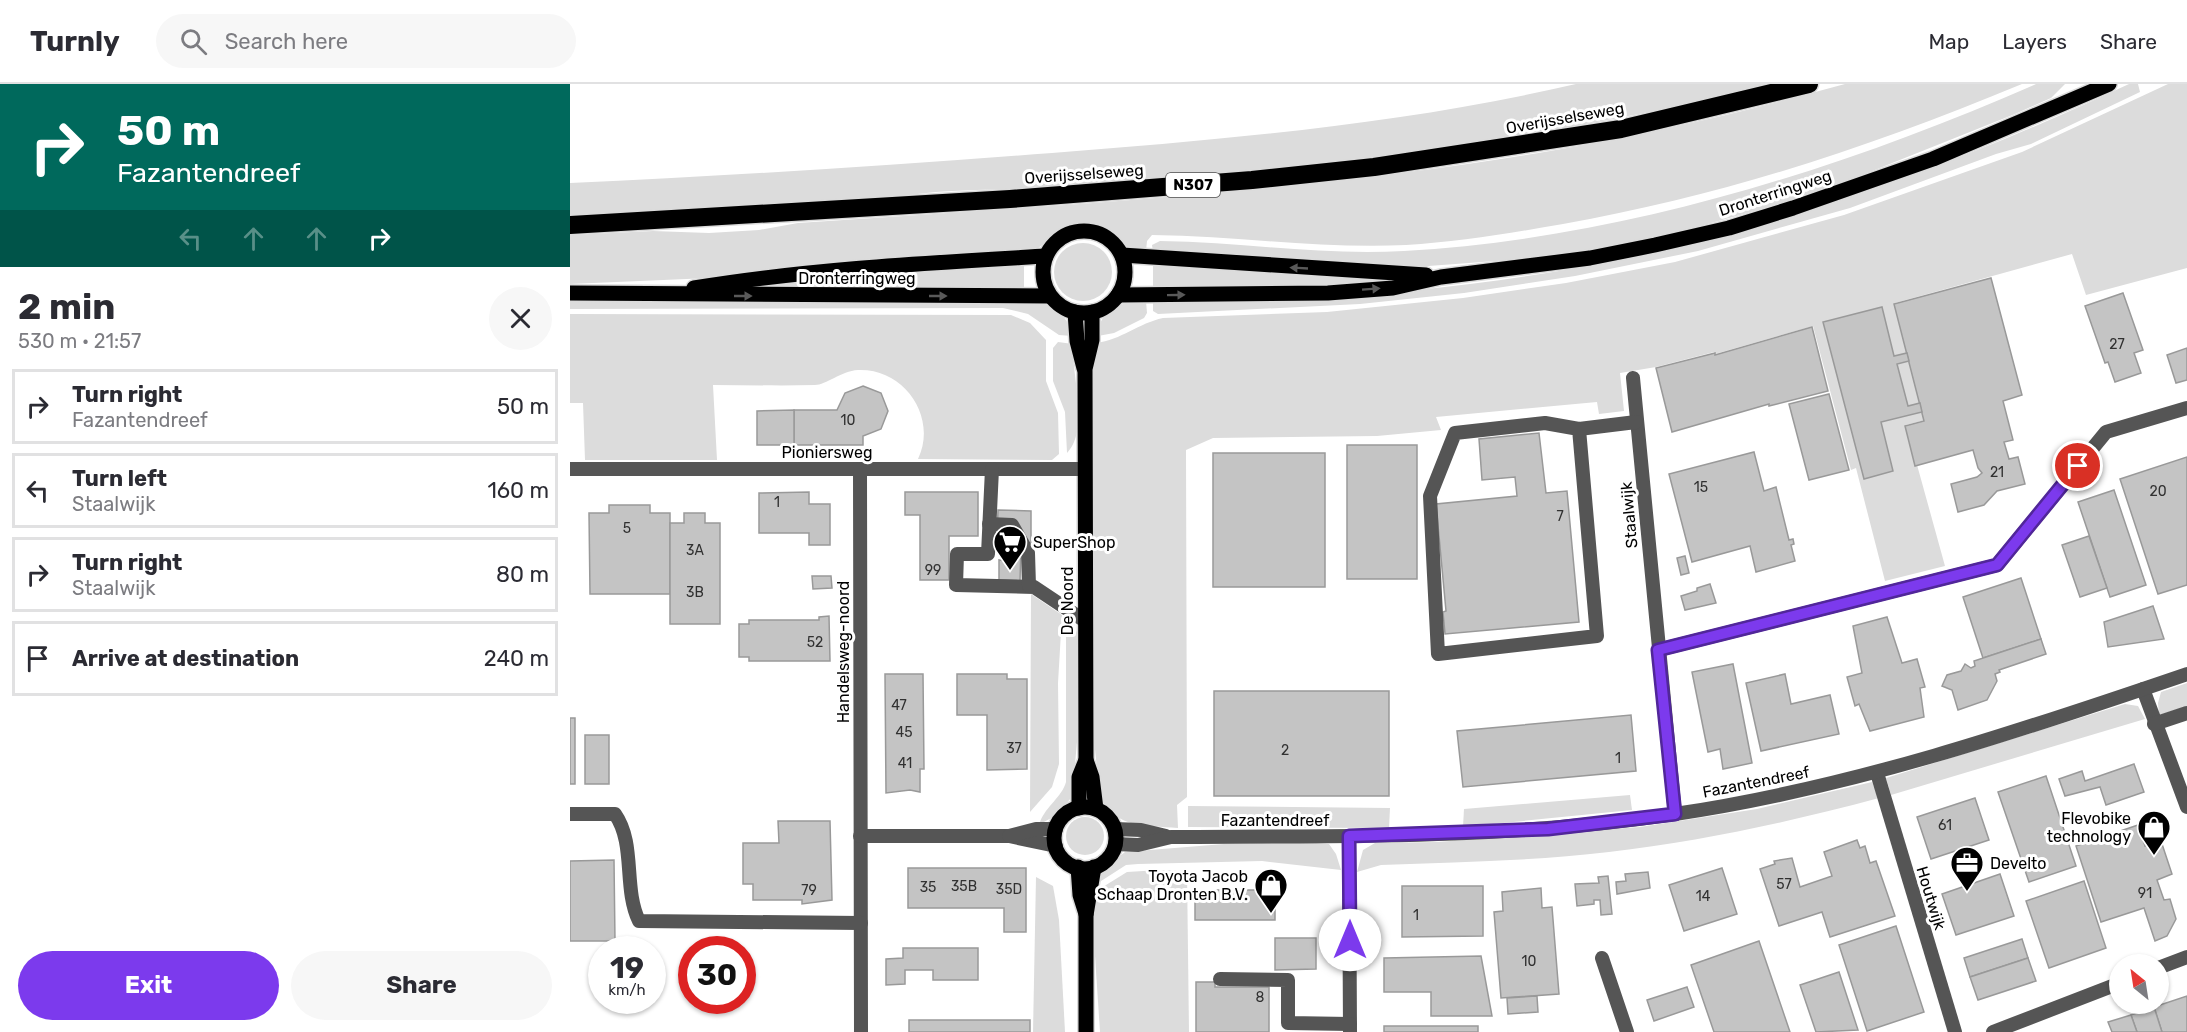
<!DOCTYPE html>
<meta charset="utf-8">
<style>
body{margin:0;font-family:Rubik,sans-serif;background:#f7f7f7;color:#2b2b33;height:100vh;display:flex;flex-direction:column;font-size:22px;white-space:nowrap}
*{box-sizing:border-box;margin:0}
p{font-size:20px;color:#7c7c81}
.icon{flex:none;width:33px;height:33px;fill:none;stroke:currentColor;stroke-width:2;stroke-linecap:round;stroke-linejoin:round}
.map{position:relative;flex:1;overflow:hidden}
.details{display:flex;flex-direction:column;background:#fff;width:570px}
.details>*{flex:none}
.banner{background:#00695c;color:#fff;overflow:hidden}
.needle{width:39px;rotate:330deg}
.tools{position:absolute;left:1539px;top:870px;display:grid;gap:12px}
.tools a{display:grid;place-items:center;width:60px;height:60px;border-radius:50%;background:#fff;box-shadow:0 2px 4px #0004;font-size:30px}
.speed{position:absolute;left:18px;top:852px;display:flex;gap:12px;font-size:30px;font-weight:700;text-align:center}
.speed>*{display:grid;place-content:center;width:78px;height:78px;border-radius:50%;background:#fff;box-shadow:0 2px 4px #0004;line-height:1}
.speed small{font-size:15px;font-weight:400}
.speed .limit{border:9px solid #d22;background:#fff;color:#111}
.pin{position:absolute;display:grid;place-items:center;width:51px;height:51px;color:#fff;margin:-26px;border:3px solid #fff;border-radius:50%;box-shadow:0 2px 6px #0007}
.me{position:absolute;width:66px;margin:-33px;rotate:0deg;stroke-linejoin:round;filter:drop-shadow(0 0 4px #0008)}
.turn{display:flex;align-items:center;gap:21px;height:126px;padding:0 18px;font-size:27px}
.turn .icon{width:78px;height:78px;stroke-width:2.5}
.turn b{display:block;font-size:42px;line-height:51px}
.lanes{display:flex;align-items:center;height:57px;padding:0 18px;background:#0003;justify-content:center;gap:30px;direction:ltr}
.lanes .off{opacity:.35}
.round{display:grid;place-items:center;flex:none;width:63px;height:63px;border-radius:32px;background:#f7f7f7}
.head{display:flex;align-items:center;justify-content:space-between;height:102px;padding:0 18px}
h1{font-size:36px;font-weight:700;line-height:45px}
.primary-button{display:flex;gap:12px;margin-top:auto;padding:12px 18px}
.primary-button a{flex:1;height:69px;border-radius:36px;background:#7c3aed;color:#fff;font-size:24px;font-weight:700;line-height:69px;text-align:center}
.primary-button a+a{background:#f7f7f7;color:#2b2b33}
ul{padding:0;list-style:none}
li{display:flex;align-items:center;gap:18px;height:75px;margin:0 12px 9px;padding:0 6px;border:3px solid #e1e1e2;border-radius:0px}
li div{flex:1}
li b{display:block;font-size:22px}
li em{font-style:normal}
header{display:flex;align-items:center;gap:36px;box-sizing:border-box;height:84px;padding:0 30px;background:#fff;border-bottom:2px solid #e1e1e2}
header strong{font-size:28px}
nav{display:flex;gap:33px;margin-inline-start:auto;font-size:21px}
.search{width:420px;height:54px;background:#f7f7f7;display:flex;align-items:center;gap:15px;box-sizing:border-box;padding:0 21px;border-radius:33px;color:#7c7c81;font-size:22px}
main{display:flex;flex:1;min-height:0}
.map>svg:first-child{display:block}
.green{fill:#dcdcdc}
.building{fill:#c4c4c4;stroke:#999;stroke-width:1.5}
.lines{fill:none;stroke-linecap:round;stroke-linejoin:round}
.major-casing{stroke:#dbdbdb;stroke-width:18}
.highway-casing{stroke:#dbdbdb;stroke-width:21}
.minor{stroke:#555;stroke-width:14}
.major{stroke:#000;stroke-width:15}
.highway{stroke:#000;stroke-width:18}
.oneway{fill:#595959}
.route-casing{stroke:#51269a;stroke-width:15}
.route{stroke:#7c3aed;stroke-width:10}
.labels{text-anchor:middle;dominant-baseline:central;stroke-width:6;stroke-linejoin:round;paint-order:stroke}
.number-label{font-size:14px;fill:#313131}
.shield{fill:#fff;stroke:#4c4c4c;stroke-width:1.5}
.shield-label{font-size:15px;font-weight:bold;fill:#000}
.street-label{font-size:16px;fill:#000;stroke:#fff}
.poi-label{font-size:16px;fill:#000;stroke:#fff;text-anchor:start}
</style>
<header>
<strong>Turnly</strong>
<div class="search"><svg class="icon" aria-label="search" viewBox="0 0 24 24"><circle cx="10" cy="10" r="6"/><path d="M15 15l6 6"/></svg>Search here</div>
<nav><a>Map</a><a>Layers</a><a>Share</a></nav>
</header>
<main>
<section class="details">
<div class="banner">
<div class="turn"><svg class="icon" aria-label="right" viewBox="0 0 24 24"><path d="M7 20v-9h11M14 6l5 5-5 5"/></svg><div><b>50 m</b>Fazantendreef</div></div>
<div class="lanes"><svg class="icon off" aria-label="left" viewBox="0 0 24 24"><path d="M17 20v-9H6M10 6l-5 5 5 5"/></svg><svg class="icon off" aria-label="ahead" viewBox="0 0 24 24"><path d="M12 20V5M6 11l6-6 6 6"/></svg><svg class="icon off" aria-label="ahead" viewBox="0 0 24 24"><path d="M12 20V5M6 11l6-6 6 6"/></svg><svg class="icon" aria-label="right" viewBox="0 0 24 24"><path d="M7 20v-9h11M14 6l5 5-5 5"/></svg></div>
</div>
<div class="head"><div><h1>2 min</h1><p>530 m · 21:57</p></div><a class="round"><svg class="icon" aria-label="close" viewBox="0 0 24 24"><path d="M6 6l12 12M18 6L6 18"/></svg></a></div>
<ul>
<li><svg class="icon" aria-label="right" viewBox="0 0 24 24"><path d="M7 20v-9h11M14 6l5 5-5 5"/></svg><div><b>Turn right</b><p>Fazantendreef</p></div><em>50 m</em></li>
<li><svg class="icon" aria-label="left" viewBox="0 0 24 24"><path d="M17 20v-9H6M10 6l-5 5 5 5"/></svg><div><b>Turn left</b><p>Staalwijk</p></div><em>160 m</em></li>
<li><svg class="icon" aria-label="right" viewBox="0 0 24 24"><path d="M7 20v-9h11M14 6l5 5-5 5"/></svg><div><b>Turn right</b><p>Staalwijk</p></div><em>80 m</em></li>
<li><svg class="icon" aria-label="arrive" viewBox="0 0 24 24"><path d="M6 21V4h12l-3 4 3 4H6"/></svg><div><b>Arrive at destination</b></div><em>240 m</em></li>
</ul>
<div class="primary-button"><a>Exit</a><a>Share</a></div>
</section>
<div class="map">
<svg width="1617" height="948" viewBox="0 0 1617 948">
<rect width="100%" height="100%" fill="#fff"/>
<g class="green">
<path d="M1006,0H1206C1024,43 842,73 655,89C591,95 526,103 461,105C410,106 366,105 316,115L0,133V99C161,92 322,81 482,69C659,55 834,40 1006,0Z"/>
<path d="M1275,0H1452C1300,63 1156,111 993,140C941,149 888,158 836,161C751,165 667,152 582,151L577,157L576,167L558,165L539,149L519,142L494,145L464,167L163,193L0,200V151L83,147L139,149L189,146L228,139C479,122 732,109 980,67C1079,50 1178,27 1275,0Z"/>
<path d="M1466,0H1495L1481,14L1445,30L1242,111L1105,149L1028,164L965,174L845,183L583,168L582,161L590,157C671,158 753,172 834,167C1049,155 1270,86 1466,0Z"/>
<path d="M1559,0H1568L1570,8L1461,60L1426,70L1280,124L1128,167L1005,192L894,209L790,220L588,230L583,227V216C670,213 759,214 847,206C1104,181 1326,109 1559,0Z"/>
<path d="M1598,0H1617V184L1516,211L1502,170L1325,219L1355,336L1336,341L1375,482L1315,497L1286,384L1281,386L1243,242L1145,270L1144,268L1086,283L1050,289L1054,327L1029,330L1027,318L866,333L871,346L807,352L643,354L616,366L617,713L607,721L608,744C574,741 549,746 530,713L523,647L522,305L526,259C551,256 569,239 593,234L757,228L893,214L996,199L1105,178L1274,131L1452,68Z"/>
<circle cx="513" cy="188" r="29"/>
<path d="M583,177L825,193V198L777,203L583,207Z"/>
<path d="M454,179V207H165L164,202Z"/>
<path d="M466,216C486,222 498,232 502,252L489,251L458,230L433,224L0,225V217Z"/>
<path d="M576,217L577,229L574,234L544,249L528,252C529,223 552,218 576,217Z"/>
<path d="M0,230L441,231L460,239L476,256V297L488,329L489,370L482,376L348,375C368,333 334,284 288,286C271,287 256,301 245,301C211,302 177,301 143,301L147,376H15L13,319H0Z"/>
<path d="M488,258L503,260C501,289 520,346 497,369L495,328L483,297V264Z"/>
<path d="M461,510L492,531L488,599L489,680L482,703L460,728Z"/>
<path d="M496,533L503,537L507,549L508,647L502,713L485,732L472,739L470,738C476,722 492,713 496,698Z"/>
<path d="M1617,599V622L1589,631L1588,619L1591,608Z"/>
<path d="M1555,620L1568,622L1575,635L1321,711L1316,694Z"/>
<path d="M1302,698L1309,714C1220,738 1131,757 1039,768C964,777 887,778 811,781L787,788L793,766L805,759L867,758L1070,743L1187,725Z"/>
<path d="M1060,711L1062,726L893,743L894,725Z"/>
<path d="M618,722L820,724L819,744L618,743Z"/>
<circle cx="515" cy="752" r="19"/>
<path d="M733,758L759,760L766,770L771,786L692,777L568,780L556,781L528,799V792L536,783L555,768L654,760Z"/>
<path d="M590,786L617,787L619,948H530L523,841L528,806L557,788Z"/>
<path d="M466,793L483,802L489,836L495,948H463Z"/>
</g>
<g class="building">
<path d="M1421,194L1452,311L1433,317L1443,356L1434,358L1439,375L1448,373L1455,400L1427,407L1414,421L1388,428L1381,400L1407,393L1412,389L1408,384L1403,366L1345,382L1335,342L1354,337L1324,220Z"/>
<path d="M1553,209L1573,266L1564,269L1571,289L1545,298L1538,278L1535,279L1515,222Z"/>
<path d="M1312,223L1324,272L1337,269L1339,277L1327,280L1338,322L1350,319L1352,328L1311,338L1323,387L1294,395L1253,238Z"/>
<path d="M1242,243L1258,307L1199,322V320L1102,348L1086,284L1145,269V271Z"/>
<path d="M1617,264V296L1606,299L1597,271Z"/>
<path d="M293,302L311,309L318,327L311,345L293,352V361H224V326H267L275,309Z"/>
<path d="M1259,310L1279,386L1239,396L1219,320Z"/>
<path d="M224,326V361H187V327Z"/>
<path d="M969,349L976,409L997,407L1009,538L875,550L873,528L876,527L866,420L947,412L945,393L912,396L909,355Z"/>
<rect x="777" y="361" width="70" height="134"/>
<path d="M1184,368L1194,407L1206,403L1219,456L1223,455L1224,460L1221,461L1225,477L1186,488L1180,462L1122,478L1099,390Z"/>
<rect x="643" y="369" width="112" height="134"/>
<path d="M1617,373V501L1588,510L1550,395Z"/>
<path d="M1544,406L1576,501L1540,513L1508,418Z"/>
<path d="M239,408V420H260V461H239V449H189V409Z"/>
<path d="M335,408H408V452H379V496H350V431H335Z"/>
<path d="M39,421H80V429H100V510H20L19,429H39Z"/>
<path d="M428,426L461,427V459H451L450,497L429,496V476L435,477L436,466L427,457Z"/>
<path d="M114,429H135V439H150V540H100V439H114Z"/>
<path d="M1519,452L1537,504L1510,513L1492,461Z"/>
<path d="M1115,472L1119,489L1111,491L1107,474Z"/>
<path d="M242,492H261L262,504L243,505Z"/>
<path d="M1451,494L1471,555L1413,574L1393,513Z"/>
<path d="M1140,500L1146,519L1115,526L1111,512L1127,507V504Z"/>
<path d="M1583,522L1594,555L1538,563L1534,538Z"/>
<path d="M259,532L260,577H179V573H169V540H179V536H249V533Z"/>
<path d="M1317,533L1332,579L1347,575L1355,603L1350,604L1354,633L1300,647L1289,620L1285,622L1277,593L1292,589L1283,542Z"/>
<path d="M1471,555L1476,570L1429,586L1430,588L1425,590L1427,597L1417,616L1388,626L1382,606L1372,602L1377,591L1391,587L1395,580L1401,584L1405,582L1404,577Z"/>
<path d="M1163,580L1182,679L1153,685L1150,665L1138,668L1122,588Z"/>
<path d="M315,590H353L354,685H350V708L340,706L316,709Z"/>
<path d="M387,590H437V595H457V685L417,686V631H387Z"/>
<path d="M1215,590L1221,620L1260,611L1269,650L1191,667L1176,599Z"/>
<rect x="644" y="607" width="175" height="105"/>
<path d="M1061,631L1066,687L893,703L887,647Z"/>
<rect x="0" y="634" width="5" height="66"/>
<rect x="15" y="651" width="24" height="49"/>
<path d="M1564,680L1574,708L1536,721L1530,703L1495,712L1489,695L1512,687L1515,697Z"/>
<path d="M1476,692L1506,782L1459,798L1428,708Z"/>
<path d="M1405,714L1419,756L1361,775L1347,733Z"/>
<path d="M208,737H260L262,816L232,820V816H183V800H173V759H209Z"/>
<path d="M1568,741L1575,762L1591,757L1602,790L1587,796L1594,816L1600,815L1606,835L1597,852L1585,857L1574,824L1531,838L1506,762Z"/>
<path d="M1287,756L1290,764L1295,762L1300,779L1306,777L1325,832L1260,853L1252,828L1209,842L1190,785L1205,780L1204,777L1222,774L1230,803L1262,792L1254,768Z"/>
<path d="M44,776L45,857H0V777Z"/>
<path d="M338,784H456V848H434V824H338Z"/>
<path d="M1152,784L1167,830L1114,847L1099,801Z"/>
<path d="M1078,788L1080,804L1047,810L1046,798L1056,797L1055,790Z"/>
<path d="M1430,790L1444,832L1386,851L1372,810Z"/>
<path d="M1038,792L1042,830L1031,831L1030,816H1024V820L1007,822L1005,800L1029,799L1028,793Z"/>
<path d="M1514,797L1536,864L1479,884L1456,817Z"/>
<path d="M832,802H913V852L832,853Z"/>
<path d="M971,804L972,824L982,823L989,910L931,914L924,828L933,827L932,808Z"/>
<rect x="625" y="806" width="80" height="30"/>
<path d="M1326,842L1354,928L1297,947L1269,861Z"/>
<path d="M705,854H746V885L705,886Z"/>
<path d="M1452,855L1458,874L1400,893L1394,874Z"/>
<path d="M1189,857L1220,948H1144L1121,881Z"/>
<path d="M333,864H408V896H363V886H335V900L316,901V875L333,874Z"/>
<path d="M911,872L922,932H861V908H814V874Z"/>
<path d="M1458,874L1466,897L1408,916L1400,893Z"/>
<path d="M1269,888L1288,946L1246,948L1230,901Z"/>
<path d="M626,898H645V903H699V948H626Z"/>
<path d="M1117,903L1124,923L1084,937L1077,916Z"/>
<path d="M967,912L968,928L938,930L937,914Z"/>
<path d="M1617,912V948H1592L1584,923Z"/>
<path d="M1584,923L1592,948H1567L1561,931Z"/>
<path d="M1561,931L1567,948H1542L1538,938Z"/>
<rect x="339" y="936" width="121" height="12"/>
<rect x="814" y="942" width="94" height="6"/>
</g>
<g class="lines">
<defs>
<g id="major">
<circle cx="514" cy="188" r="41"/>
<path d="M552,171L856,191"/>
<path d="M124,204C240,185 358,179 476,172"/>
<path d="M0,209L480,212"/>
<path d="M548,211L758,209L823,204L871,193L1020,174L1085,161L1159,144L1223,124L1363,75L1539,0"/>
<path d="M505,228L507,257L514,284"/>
<path d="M522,228V256L515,285L516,676L522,693L526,725"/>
<circle cx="515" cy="754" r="31"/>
<path d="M509,724V693L516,676"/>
<path d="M508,783L510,811L516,830"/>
<path d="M516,948V831L524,783"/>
</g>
<path id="highway" d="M0,141L440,115L682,96L804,83L1051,45L1239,0"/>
</defs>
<use href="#major" class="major-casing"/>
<use href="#highway" class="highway-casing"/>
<g class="minor">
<path d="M1063,294L1105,730"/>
<path d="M1009,345L1027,552L868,570L860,412L885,349L975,339L1009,345L1066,338"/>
<path d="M0,385H514"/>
<path d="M290,385L291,948"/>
<path d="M422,385L418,470H387L386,501L464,503L515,537"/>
<path d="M419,440L442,441L458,469L459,502"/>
<path d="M1088,566L1427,481L1536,348L1617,324"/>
<path d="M1573,605L1617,723"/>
<path d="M1584,640L1617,629"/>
<path d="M1307,689L1385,948"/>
<path d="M0,730H45C66,760 53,804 69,837L291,839"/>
<path d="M545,745L571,746L596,752"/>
<path d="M290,752H439L486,762"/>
<path d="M439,752L466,745H486"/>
<path d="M779,752L780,948"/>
<path d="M545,760L568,761L601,753C769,752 938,755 1105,730C1281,704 1450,647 1617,590"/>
<path d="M1032,874L1057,948"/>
<path d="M1588,884L1617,873"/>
<path d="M650,895L718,896V939L780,940"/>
<path d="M1423,948L1550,899"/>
</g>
<use href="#major" class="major"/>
<use href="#highway" class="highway"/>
</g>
<defs><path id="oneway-solid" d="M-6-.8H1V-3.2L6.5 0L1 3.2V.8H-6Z" transform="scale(1.5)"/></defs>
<g class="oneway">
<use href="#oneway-solid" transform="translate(729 184) rotate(-177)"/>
<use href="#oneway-solid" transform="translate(801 205) rotate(-4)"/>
<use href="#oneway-solid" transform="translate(606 211) rotate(-1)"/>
<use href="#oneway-solid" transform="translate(173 212)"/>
<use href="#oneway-solid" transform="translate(368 212)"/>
</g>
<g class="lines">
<defs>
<path id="route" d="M780,856L779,752L978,745L1105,730L1088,566L1427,481L1508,382"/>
</defs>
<use href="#route" class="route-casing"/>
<use href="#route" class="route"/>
</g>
<defs>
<symbol id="supermarket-pin" viewBox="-11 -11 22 30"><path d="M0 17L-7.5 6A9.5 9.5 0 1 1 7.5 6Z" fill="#000" stroke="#fff"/><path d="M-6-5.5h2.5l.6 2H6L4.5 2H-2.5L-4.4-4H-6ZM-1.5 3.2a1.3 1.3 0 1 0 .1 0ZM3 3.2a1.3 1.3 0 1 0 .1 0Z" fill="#fff"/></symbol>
<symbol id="shop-pin" viewBox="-11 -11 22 30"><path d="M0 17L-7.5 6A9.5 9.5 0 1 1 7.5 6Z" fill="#000" stroke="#fff"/><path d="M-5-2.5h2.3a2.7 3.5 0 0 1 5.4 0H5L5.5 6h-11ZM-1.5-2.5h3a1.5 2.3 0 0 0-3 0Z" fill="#fff"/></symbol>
<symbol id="office-pin" viewBox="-11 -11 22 30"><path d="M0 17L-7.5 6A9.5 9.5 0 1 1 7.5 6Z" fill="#000" stroke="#fff"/><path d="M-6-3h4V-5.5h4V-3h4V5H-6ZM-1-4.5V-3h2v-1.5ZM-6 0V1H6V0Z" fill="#fff"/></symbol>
</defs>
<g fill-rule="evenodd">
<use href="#supermarket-pin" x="421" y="439" width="38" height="52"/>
<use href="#shop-pin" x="1565" y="724" width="38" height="52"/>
<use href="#office-pin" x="1378" y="760" width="38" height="52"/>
<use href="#shop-pin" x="682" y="782" width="38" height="52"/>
</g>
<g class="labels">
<g class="number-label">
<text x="1547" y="260">27</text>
<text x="278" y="336">10</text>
<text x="1427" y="388">21</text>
<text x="1131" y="403">15</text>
<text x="1588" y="407">20</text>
<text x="207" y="418">1</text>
<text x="990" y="432">7</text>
<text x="57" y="444">5</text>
<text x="125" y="466">3A</text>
<text x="363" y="486">99</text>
<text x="125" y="508">3B</text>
<text x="245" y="558">52</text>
<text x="329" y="621">47</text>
<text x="334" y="648">45</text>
<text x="444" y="664">37</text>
<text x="715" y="666">2</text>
<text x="1048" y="674">1</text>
<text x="335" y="679">41</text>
<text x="1375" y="741">61</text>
<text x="1214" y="800">57</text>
<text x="394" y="802">35B</text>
<text x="358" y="803">35</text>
<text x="439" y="805">35D</text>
<text x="239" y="806">79</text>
<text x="1575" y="809">91</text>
<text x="1133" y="812">14</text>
<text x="846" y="831">1</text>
<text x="959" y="877">10</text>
<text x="690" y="913">8</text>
</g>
<rect class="shield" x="596" y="89" width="54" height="24" rx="4.5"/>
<g class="shield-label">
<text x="623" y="101">N307</text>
</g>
<g class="street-label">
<text transform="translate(995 34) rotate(-10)">Overijsselseweg</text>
<text transform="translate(514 90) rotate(-4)">Overijsselseweg</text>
<text transform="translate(1205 109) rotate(-18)">Dronterringweg</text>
<text x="287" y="194">Dronterringweg</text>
<text x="257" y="368">Pioniersweg</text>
<text transform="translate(1059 431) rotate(-95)">Staalwijk</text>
<text transform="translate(497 517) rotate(-90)">De Noord</text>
<text transform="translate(273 568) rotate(-90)">Handelsweg-noord</text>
<text transform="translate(1186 698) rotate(-11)">Fazantendreef</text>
<text x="705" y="736">Fazantendreef</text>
<text transform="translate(1361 814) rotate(73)">Houtwijk</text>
</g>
<g class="poi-label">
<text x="463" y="458">SuperShop</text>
<text x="1561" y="734" text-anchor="end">Flevobike<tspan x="1561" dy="18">technology</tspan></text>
<text x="1420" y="779">Develto</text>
<text x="678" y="792" text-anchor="end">Toyota Jacob<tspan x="678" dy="18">Schaap Dronten B.V.</tspan></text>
</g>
</g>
</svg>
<div class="tools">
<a><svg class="needle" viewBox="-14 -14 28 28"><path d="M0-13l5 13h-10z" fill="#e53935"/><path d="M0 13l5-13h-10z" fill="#7c7c81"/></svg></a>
</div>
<div class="speed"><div>19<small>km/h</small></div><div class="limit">30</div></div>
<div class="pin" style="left:1508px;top:382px;background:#d93025"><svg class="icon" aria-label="arrive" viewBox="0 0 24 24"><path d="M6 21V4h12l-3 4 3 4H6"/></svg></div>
<svg class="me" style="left:780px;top:856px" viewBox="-20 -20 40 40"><circle r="19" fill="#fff"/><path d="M0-13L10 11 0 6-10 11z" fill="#7c3aed"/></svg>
</div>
</main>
